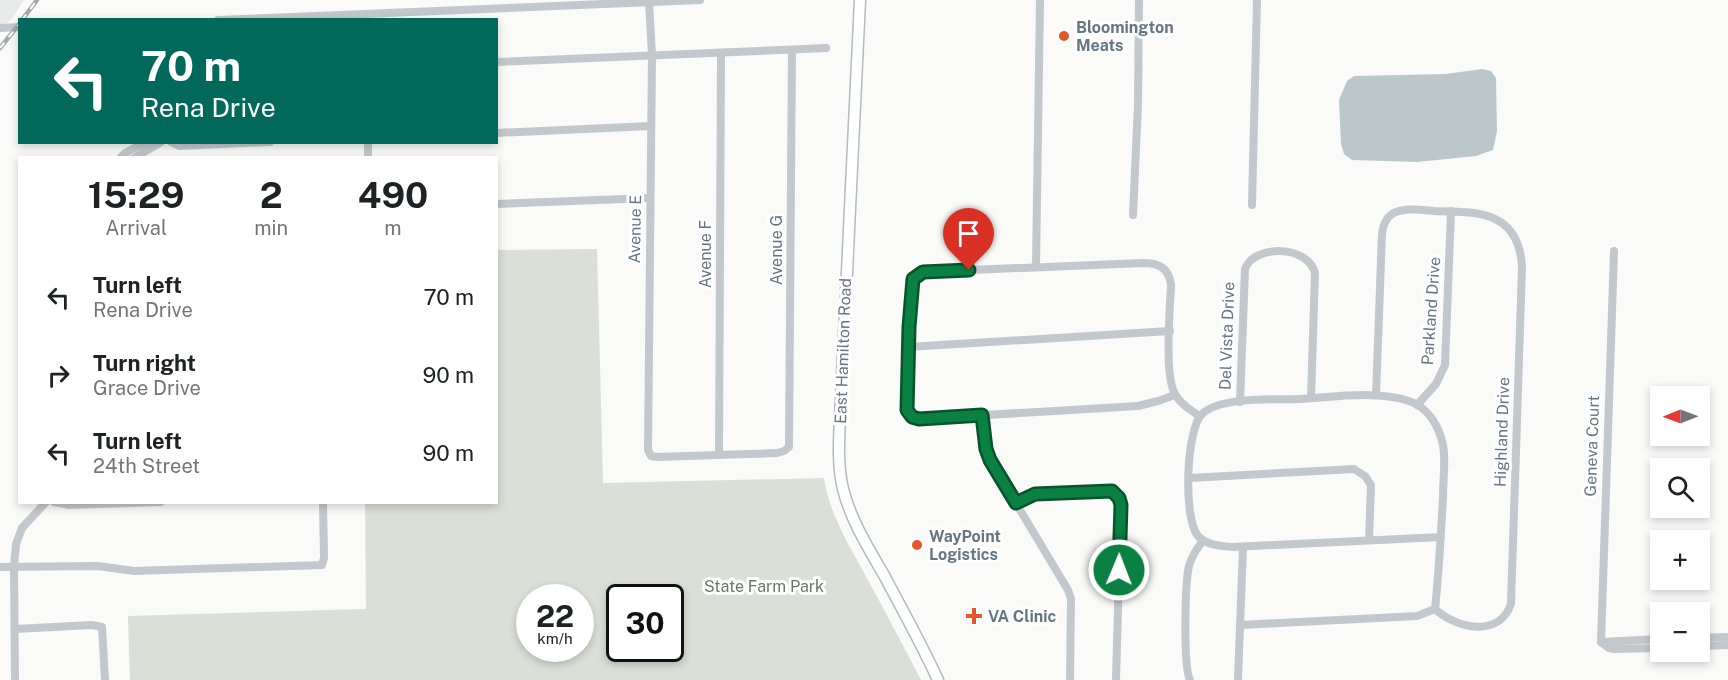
<!DOCTYPE html>
<meta charset="utf-8">
<style>
body{margin:0;font-family:"Public Sans",sans-serif;background:#f2f2f2;color:#202124;height:100vh;display:flex;flex-direction:column;font-size:22px;white-space:nowrap}
*{box-sizing:border-box;margin:0}
p{font-size:20px;color:#757577}
.icon{flex:none;width:33px;height:33px;fill:none;stroke:currentColor;stroke-width:2;stroke-linecap:round;stroke-linejoin:round}
.map{position:relative;flex:1;overflow:hidden}
.panel{position:absolute;left:18px;top:156px;width:480px;height:348px;display:flex;flex-direction:column;background:#fff;border-radius:0px;box-shadow:0 3px 9px #0003}
.panel>*{flex:none}
.top-card{position:absolute;left:18px;top:18px;width:480px;height:126px;border-radius:0px;box-shadow:0 3px 9px #0003;background:#00695c;color:#fff;overflow:hidden}
.needle{width:39px;rotate:269deg}
.buttons{position:absolute;left:1650px;top:386px;display:grid;gap:12px}
.buttons a{display:grid;place-items:center;width:60px;height:60px;border-radius:0px;background:#fff;box-shadow:0 3px 9px #0003;font-size:30px}
.speed{position:absolute;left:516px;top:584px;display:flex;gap:12px;font-size:30px;font-weight:700;text-align:center}
.speed>*{display:grid;place-content:center;width:78px;height:78px;border-radius:50%;background:#fff;box-shadow:0 3px 9px #0003;line-height:1}
.speed small{font-size:15px;font-weight:400}
.speed .limit{border:3px solid #111;border-radius:9px;background:#fff;color:#111}
.pin{position:absolute;display:grid;place-items:center;width:51px;height:51px;color:#fff;margin:-62px -26px;border-radius:50% 50% 50% 0;rotate:-45deg;box-shadow:0 0 6px #0007}
.pin .icon{rotate:45deg}
.me{position:absolute;width:66px;margin:-33px;rotate:1deg;stroke-linejoin:round;filter:drop-shadow(0 0 4px #0008)}
.turn{display:flex;align-items:center;gap:21px;height:126px;padding:0 24px;font-size:27px}
.turn .icon{width:78px;height:78px;stroke-width:2.5}
.turn b{display:block;font-size:42px;line-height:51px}
.eta{display:flex;justify-content:space-evenly;align-items:center;height:102px;text-align:center}
.eta b{font-size:36px;font-weight:700;line-height:42px}
ul{padding:0;list-style:none}
li{display:flex;align-items:center;gap:18px;height:78px;padding:0 24px}
li div{flex:1}
li b{display:block;font-size:22px}
li em{font-style:normal}
.map>svg:first-child{display:block}
.built{fill:#e8e9e9}
.green{fill:#dadfd7;fill-rule:evenodd}
.water{fill:#bbc7cb}
.lines{fill:none;stroke-linecap:round;stroke-linejoin:round}
.major-casing{stroke:#b5babe;stroke-width:13}
.minor{stroke:#c3c8cc;stroke-width:8}
.major{stroke:#fff;stroke-width:10}
.rail-casing{stroke:#a2aab0;stroke-width:4.5}
.rail{stroke:#fff;stroke-width:2;stroke-dasharray:7;stroke-linecap:butt}
.route-casing{stroke:#07532c;stroke-width:15}
.route{stroke:#0b8043;stroke-width:10}
.poi-dot{fill:#e4572e;stroke:#fff;stroke-width:2}
.labels{text-anchor:middle;dominant-baseline:central;stroke-width:6;stroke-linejoin:round;paint-order:stroke}
.poi-label{font-size:16px;font-weight:bold;fill:#657683;stroke:#fff;text-anchor:start}
.street-label{font-size:16px;fill:#657683;stroke:#fff}
.park-label{font-size:16px;fill:#687a64;stroke:#fff}
</style>
<div class="map">
<svg width="1728" height="680" viewBox="0 0 1728 680">
<rect width="100%" height="100%" fill="#fafaf8"/>
<path class="built" d="M0,0H24L13,17L0,31Z"/>
<path class="green" d="M597,249L603,483L824,478C830,517 851,548 869,582C887,615 904,647 921,680H130L128,616L366,609L365,503L496,502L497,250ZM530,597H580V648H530ZM620,597H670V648H620Z"/>
<path class="water" d="M1482,69L1491,71L1496,78L1497,131L1493,150L1476,156L1417,162L1352,160L1344,154L1341,144L1339,100L1347,81L1354,76L1446,74Z"/>
<g class="lines">
<defs>
<path id="major" d="M860,0L841,397C840,428 836,460 843,489C851,521 869,549 885,577C903,611 922,645 938,680"/>
</defs>
<use href="#major" class="major-casing"/>
<g class="minor">
<path d="M649,2L652,55L648,450L651,456L657,457L777,453L784,451L789,447L792,50"/>
<path d="M218,20L700,0"/>
<path d="M0,28L20,27"/>
<path d="M496,62L826,48"/>
<path d="M496,133L651,126"/>
<path d="M171,142L179,146L270,142"/>
<path d="M368,142V158"/>
<path d="M120,158L125,153L146,142"/>
<path d="M134,158L161,142"/>
<path d="M496,204L650,198"/>
<path d="M1252,205L1257,0"/>
<path d="M1133,215L1138,104L1139,0"/>
<path d="M1036,267L1040,0"/>
<path d="M908,347L1170,331"/>
<path d="M1175,395L1158,401L1138,406L919,419L912,417L906,406L911,286L915,277L923,272L1143,263C1159,263 1169,268 1171,285C1170,309 1164,375 1175,394C1180,404 1191,410 1199,416"/>
<path d="M1376,395L1382,234C1383,226 1386,218 1392,214C1404,207 1421,210 1434,211C1477,212 1519,210 1522,267L1511,604C1499,638 1457,629 1435,609"/>
<path d="M1240,402L1245,269C1254,244 1308,245 1315,273L1311,398"/>
<path d="M1417,405L1436,384L1445,365L1451,211"/>
<path d="M982,415L985,449L990,460L1068,590L1071,599L1070,680"/>
<path d="M719,455L721,53"/>
<path d="M1190,478L1354,469L1365,476L1371,485L1369,540"/>
<path d="M54,502L69,505L161,502"/>
<path d="M1016,503C1043,486 1081,492 1112,491L1119,498L1121,505L1116,680"/>
<path d="M0,567L98,566L134,571L322,565L324,558L323,502"/>
<path d="M1435,609C1439,571 1441,534 1443,496C1443,479 1446,461 1443,445C1439,426 1428,407 1409,401C1376,390 1333,397 1300,399C1275,400 1221,396 1202,414C1186,429 1183,519 1198,536C1206,545 1221,546 1232,547L1441,537"/>
<path d="M1240,625L1417,616L1435,609"/>
<path d="M15,629L92,625L102,627L105,680"/>
<path d="M1700,638L1728,637"/>
<path d="M1601,642L1614,251"/>
<path d="M1601,642L1609,648L1614,649L1660,648"/>
<path d="M1601,642L1660,639"/>
<path d="M1700,646L1728,645"/>
<path d="M15,680L14,566L16,544L22,528L46,502"/>
<path d="M1190,680C1183,666 1185,582 1189,566C1192,556 1197,548 1203,541"/>
<path d="M1238,680L1243,547"/>
</g>
<use href="#major" class="major"/>
<defs>
<g id="rail">
<path d="M22,20L37,0"/>
<path d="M0,48L20,23"/>
</g>
</defs>
<use href="#rail" class="rail-casing"/>
<use href="#rail" class="rail"/>
</g>
<g class="lines">
<defs>
<path id="route" d="M969,270L923,272L913,279L909,327L907,410L912,417L919,419L982,415L986,449L990,460L1016,503L1035,494L1112,491L1119,498L1121,505L1119,570"/>
</defs>
<use href="#route" class="route-casing"/>
<use href="#route" class="route"/>
</g>
<g class="poi-dot">
<circle cx="1064" cy="36" r="6"/>
<circle cx="917" cy="545" r="6"/>
<path d="M971 607h6v6h6v6h-6v6h-6v-6h-6v-6h6z"/>
</g>
<g class="labels">
<g class="poi-label">
<text x="1076" y="27">Bloomington<tspan x="1076" dy="18">Meats</tspan></text>
<text x="929" y="536">WayPoint<tspan x="929" dy="18">Logistics</tspan></text>
<text x="988" y="616">VA Clinic</text>
</g>
<g class="street-label">
<text transform="translate(635 229) rotate(-89)">Avenue E</text>
<text transform="translate(776 250) rotate(-90)">Avenue G</text>
<text transform="translate(705 254) rotate(-90)">Avenue F</text>
<text transform="translate(1431 311) rotate(-86)">Parkland Drive</text>
<text transform="translate(1227 336) rotate(-88)">Del Vista Drive</text>
<text transform="translate(843 351) rotate(-88)">East Hamilton Road</text>
<text transform="translate(1502 432) rotate(-88)">Highland Drive</text>
<text transform="translate(1592 446) rotate(-88)">Geneva Court</text>
</g>
<g class="park-label">
<text x="764" y="586">State Farm Park</text>
</g>
</g>
</svg>
<div class="buttons">
<a><svg class="needle" viewBox="-14 -14 28 28"><path d="M0-13l5 13h-10z" fill="#e53935"/><path d="M0 13l5-13h-10z" fill="#757577"/></svg></a>
<a><svg class="icon" aria-label="search" viewBox="0 0 24 24"><circle cx="10" cy="10" r="6"/><path d="M15 15l6 6"/></svg></a>
<a>+</a>
<a>−</a>
</div>
<div class="speed"><div>22<small>km/h</small></div><div class="limit">30</div></div>
<div class="pin" style="left:969px;top:270px;background:#d93025"><svg class="icon" aria-label="arrive" viewBox="0 0 24 24"><path d="M6 21V4h12l-3 4 3 4H6"/></svg></div>
<svg class="me" style="left:1119px;top:570px" viewBox="-20 -20 40 40"><circle r="17" fill="#0b8043" stroke="#fff" stroke-width="3"/><path d="M0-11L8 9 0 5-8 9z" fill="#fff"/></svg>
<div class="top-card">
<div class="turn"><svg class="icon" aria-label="left" viewBox="0 0 24 24"><path d="M17 20v-9H6M10 6l-5 5 5 5"/></svg><div><b>70 m</b>Rena Drive</div></div>
</div>
<section class="panel">
<div class="eta">
<div><b>15:29</b><p>Arrival</p></div>
<div><b>2</b><p>min</p></div>
<div><b>490</b><p>m</p></div>
</div>
<ul>
<li><svg class="icon" aria-label="left" viewBox="0 0 24 24"><path d="M17 20v-9H6M10 6l-5 5 5 5"/></svg><div><b>Turn left</b><p>Rena Drive</p></div><em>70 m</em></li>
<li><svg class="icon" aria-label="right" viewBox="0 0 24 24"><path d="M7 20v-9h11M14 6l5 5-5 5"/></svg><div><b>Turn right</b><p>Grace Drive</p></div><em>90 m</em></li>
<li><svg class="icon" aria-label="left" viewBox="0 0 24 24"><path d="M17 20v-9H6M10 6l-5 5 5 5"/></svg><div><b>Turn left</b><p>24th Street</p></div><em>90 m</em></li>
</ul>
</section>
</div>
